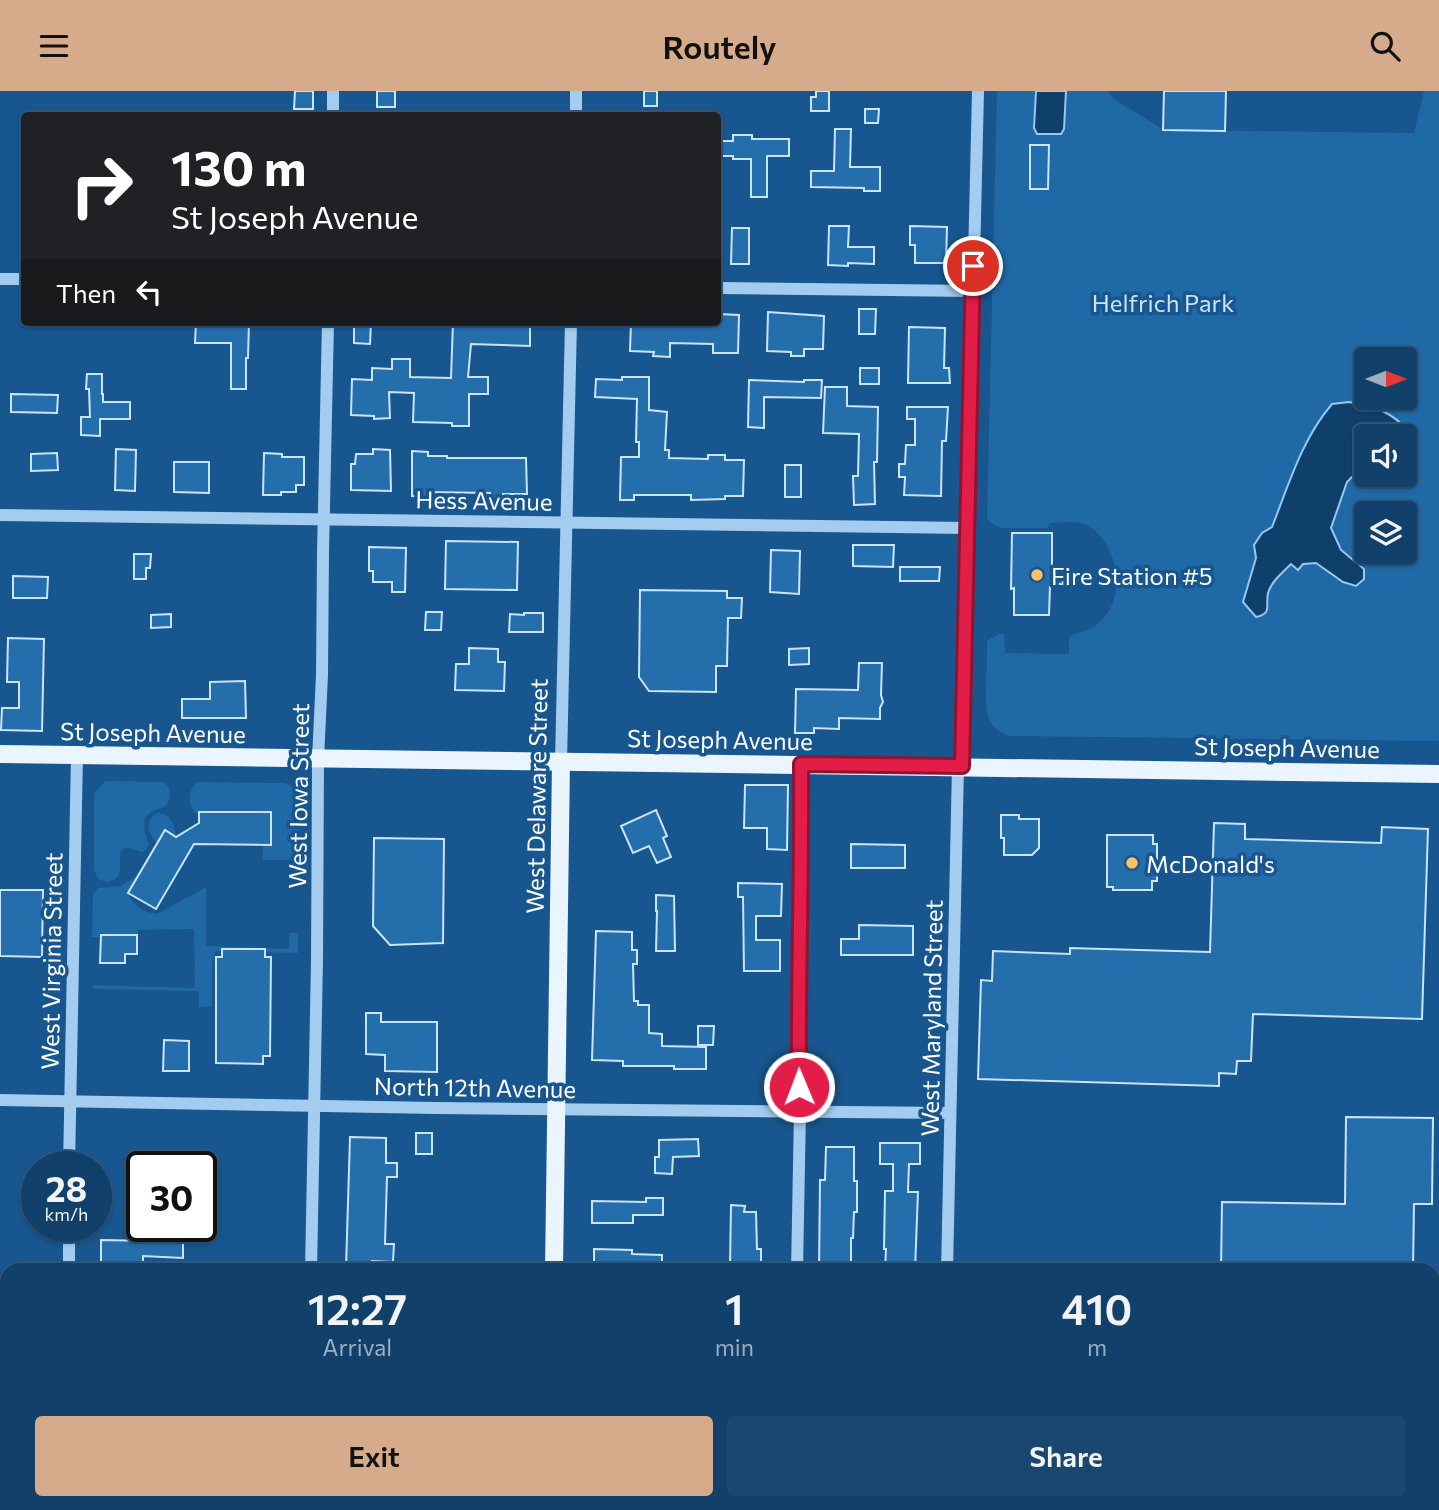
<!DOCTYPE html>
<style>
body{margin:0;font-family:Commissioner,sans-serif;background:#1a4770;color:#f1f3f6;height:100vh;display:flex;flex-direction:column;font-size:26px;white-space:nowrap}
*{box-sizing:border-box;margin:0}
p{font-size:23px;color:#9cafc1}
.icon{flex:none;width:38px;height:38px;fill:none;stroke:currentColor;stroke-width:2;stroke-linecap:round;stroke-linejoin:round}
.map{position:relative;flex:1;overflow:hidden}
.details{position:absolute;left:0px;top:1172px;width:1440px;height:247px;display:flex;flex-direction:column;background:#11406a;border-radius:21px 21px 0 0;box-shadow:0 2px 5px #0004,0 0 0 2px #30597e}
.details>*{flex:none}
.banner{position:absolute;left:21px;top:21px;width:700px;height:214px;border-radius:7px;box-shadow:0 2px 5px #0004,0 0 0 2px #30597e;background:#202124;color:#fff;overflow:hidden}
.needle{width:46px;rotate:90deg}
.buttons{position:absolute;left:1354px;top:256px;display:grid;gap:14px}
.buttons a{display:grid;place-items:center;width:63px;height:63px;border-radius:7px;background:#11406a;box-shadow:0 2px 5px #0004,0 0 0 2px #30597e;font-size:35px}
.speed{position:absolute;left:21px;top:1060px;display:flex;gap:14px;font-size:35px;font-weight:700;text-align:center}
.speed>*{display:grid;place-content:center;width:91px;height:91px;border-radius:50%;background:#11406a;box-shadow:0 2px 5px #0004,0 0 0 2px #30597e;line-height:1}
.speed small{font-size:18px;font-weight:400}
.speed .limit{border:4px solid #111;border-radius:10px;background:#fff;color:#111}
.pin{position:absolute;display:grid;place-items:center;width:60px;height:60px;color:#fff;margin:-30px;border:4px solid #fff;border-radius:50%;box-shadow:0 2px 7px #0007}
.me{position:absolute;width:77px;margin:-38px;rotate:359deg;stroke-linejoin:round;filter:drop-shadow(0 0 5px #0008)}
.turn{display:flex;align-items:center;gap:24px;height:147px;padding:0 35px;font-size:32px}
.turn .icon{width:91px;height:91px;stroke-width:2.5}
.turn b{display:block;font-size:49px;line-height:60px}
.then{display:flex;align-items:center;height:66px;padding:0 35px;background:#0003;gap:14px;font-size:26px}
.eta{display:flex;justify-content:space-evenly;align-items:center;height:119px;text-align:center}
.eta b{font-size:42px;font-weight:600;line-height:49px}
.action{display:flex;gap:14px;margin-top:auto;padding:14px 35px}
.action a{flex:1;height:80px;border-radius:7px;background:#d6ab8b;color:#111;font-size:28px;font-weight:600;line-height:80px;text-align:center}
.action a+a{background:#1a4770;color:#f1f3f6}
header{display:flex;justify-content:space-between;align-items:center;height:91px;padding:0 35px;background:#d6ab8b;color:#111;font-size:32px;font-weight:600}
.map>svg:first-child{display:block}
.green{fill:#2069a7;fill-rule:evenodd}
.water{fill:#0f3f6b;stroke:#95c9f2;stroke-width:2}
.building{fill:#256eac;stroke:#c9e4fb;stroke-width:2}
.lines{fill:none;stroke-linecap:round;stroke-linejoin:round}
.minor{stroke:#a3ccef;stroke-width:12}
.major{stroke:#ebf5ff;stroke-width:18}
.route-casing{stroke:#92132f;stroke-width:18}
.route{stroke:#e11d48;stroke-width:12}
.poi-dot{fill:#ffc261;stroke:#17568e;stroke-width:2.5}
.labels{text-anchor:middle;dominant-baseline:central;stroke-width:7;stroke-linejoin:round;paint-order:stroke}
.park-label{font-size:24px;fill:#c9e4fb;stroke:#17568e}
.street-label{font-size:24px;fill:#fff;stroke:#17568e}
.poi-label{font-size:24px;fill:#fff;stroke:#17568e;text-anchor:start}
</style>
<header><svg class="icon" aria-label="menu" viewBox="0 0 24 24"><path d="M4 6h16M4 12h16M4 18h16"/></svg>Routely<svg class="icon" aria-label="search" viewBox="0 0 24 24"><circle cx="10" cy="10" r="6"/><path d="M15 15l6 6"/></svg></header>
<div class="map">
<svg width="1439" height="1419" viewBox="0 0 1439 1419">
<rect width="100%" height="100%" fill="#17568e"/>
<g class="green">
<path d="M997,0H1109L1112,7L1164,39L1414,42L1424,0H1439V650L1010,645C982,637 986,613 986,589C987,576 987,563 987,550L999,543H1004L1005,562L1069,563V545C1079,542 1092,538 1099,532C1124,510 1120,469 1101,446C1097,441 1090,435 1084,433C1074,430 1060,432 1050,432L1047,437H1001L994,434L987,427ZM1367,268H1405V306H1367ZM1367,345H1405V383H1367ZM1367,422H1405V460H1367Z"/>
<path d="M105,690L164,691C172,698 172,707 165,716L152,720L145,727L144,739L149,753L145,760L141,761C109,747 125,774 118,785C115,789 113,789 108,791L98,788L94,779V703Z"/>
<path d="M202,691L285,692C294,696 298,700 300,710V766L297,769H263V754L271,721H199V725C189,717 186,704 195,693Z"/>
<path d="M158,722C172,722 174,734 176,746L165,740L157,752C148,742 144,729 158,722Z"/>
<path d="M137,785L128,801C132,815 143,821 157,823L206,796V855L289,858V842H298V862L215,860L212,872V915L199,916V900L93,898V894L194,897L195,895L194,838L138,839L137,844H101V846H92L93,802L98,797L120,795Z"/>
<rect x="88" y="1412" width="202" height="7"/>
</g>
<g class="water">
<path d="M1036,0H1066L1064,38L1061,43H1037L1034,37Z"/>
<path d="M1349,311C1376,315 1391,321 1410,341L1411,358L1405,372V345H1367V381L1354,384L1347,391L1331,437L1341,459L1364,478V488L1356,495L1343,491L1316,472L1303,473L1298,479L1291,473C1283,481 1271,491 1268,502C1265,515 1273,522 1256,526L1243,511L1256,467L1254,454L1262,442L1272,436C1289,393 1302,348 1332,313Z"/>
</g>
<g class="building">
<path d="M295,0H313V18H294Z"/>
<rect x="377" y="0" width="18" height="16"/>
<rect x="644" y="0" width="13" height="15"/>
<path d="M816,0H829V20H811V6H816Z"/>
<path d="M1164,0H1226L1225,40L1163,39Z"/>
<path d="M865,18H879L878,32H865Z"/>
<path d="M835,38H851L850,76H880V100H864V97L811,96V80H834Z"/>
<path d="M733,44H752V48H789V65H767V106H751V68H733V65H718V50H733Z"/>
<path d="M1030,54H1049L1048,98H1030Z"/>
<path d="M829,135H849L848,156H874V173L848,172V175L828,174Z"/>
<path d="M910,135L947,136L946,172H915V154H910Z"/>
<path d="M732,137H749V173H731Z"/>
<path d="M859,218H876L875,243H859Z"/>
<path d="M768,221L824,225L823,258H804V265H791V261L767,260Z"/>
<path d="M718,223L739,224L738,262H713V253L670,252V266L653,265L654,261L630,260L631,231H718Z"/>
<path d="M196,231H249L248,267H246V298H231V252H195Z"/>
<path d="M354,231H371L370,253L354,252Z"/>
<path d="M453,231H530V255L471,253L468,286H488V303H469V335H452V332L413,331L414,302L389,301L390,327L374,328V325L351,324L352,288L372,289V277L392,278V268H410V286L451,287Z"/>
<path d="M909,236L945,237L944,277H949L950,292H908Z"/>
<rect x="860" y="277" width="19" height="16"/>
<path d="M87,283H102V303H103V311H130V328H100V345L81,344V326H90L89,298H86Z"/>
<path d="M622,286H649V319L667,321L665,359H669V367L708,368V364H725V369H744L743,405H725V408L691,409V404H634V409H620L621,366H639V351H636L637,308L595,306L596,288L622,289Z"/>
<path d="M749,289L804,291V289H822L821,307L764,306V337L748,336Z"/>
<path d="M825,296H847V315L878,316L877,371H874L875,413L854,414L853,385H858L859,343L823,342Z"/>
<path d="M11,303L58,304L57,322L11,321Z"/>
<path d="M907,316H948L946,350H942L941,405L904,404L905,386H899V373H905L906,354H915V328H907Z"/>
<path d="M116,358L136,359L135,400L115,399Z"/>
<path d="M373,358L390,359L391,400L351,399V373H355L356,363H373Z"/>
<path d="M412,360L428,361V365H447V367H526L527,403H503V406H490V402L427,401V406L412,405Z"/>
<path d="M57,362L58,379L31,380V363Z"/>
<path d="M264,362L282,363V366H304V394H296V401H281V404H263Z"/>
<path d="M174,371H209V402L174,401Z"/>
<rect x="785" y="374" width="16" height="32"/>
<path d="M1012,442H1052V476H1063V493H1052V496H1050L1049,524H1014V497L1011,498Z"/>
<path d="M446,450L518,451L517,499L445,498Z"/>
<path d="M853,454H894L893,476L853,475Z"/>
<path d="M369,456L406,457L405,501H392V491H373V480H369Z"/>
<path d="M771,459L800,460L799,503L770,501Z"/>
<path d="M134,463H151L150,477H146V488H134Z"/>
<path d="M900,476H940L939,490H900Z"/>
<path d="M13,485L48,486L47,507H13Z"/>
<path d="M640,499L727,500V507H742L741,527H728L727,575H716V601L649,600L639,586Z"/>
<path d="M426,521H442L441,539H425Z"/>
<path d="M524,522H543V541H509L510,523L524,524Z"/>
<path d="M171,523V536L151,537V524Z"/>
<path d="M8,547L44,548L42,640L1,639L2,617H19V591H7Z"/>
<path d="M469,557L498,558V571H505L504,600L455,599L456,573H469Z"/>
<path d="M809,557V573L789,574V558Z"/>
<path d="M859,572H882L881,604L883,611L880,617V628L839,627V638L814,637V642H795L796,598L858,599Z"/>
<path d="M245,590L246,627H182V608H210V591Z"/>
<path d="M745,694H788L787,759L767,758V737H744Z"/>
<path d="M656,719L667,745L663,747L671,766L657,772L649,755L633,762L621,735Z"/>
<path d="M199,721H271V754L194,753L156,818L128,802L165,739L176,746L199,732Z"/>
<path d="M1001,724H1019V728H1039V757L1032,764H1004V747H1001Z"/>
<path d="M1214,732L1245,733V748L1381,752L1382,736L1428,738L1422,928L1253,923L1251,970H1237L1236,983L1219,982V995L978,988L981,889L992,890L993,860L1070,863V857L1210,861Z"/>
<path d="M1107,744H1153V753H1157V790H1152V799H1113V796H1107Z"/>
<path d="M374,747L444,748L443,852L390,854L373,835Z"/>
<path d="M851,753L905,754V777H851Z"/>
<path d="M738,792L782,793L781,825H756V849H780V880H744L743,806H738Z"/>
<path d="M0,799H43L42,866L0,865Z"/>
<path d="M656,804L674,805L675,860H656L657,820H656Z"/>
<path d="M859,834L913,835V864H841V848H859Z"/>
<path d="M596,840L632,841V859H637V873H633L634,910H638V914H649V942L662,943V955L706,956V978H674V975H623V970L592,969Z"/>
<path d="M101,844H137V863H125V872H100Z"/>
<path d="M222,858H265V866H271L270,965H263V973L216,972V866H222Z"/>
<path d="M366,922H381V931H437V981L385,980V964L366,963Z"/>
<path d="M698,935H714L713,954H698Z"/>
<path d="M164,949L189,950V980H163Z"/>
<path d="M1346,1026L1433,1027L1432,1113H1414L1413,1180H1221L1222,1111L1345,1113Z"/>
<rect x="416" y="1042" width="16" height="21"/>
<path d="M350,1046L386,1047V1072H397V1086H387L385,1153H394L393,1171L372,1170L371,1178L346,1177Z"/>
<path d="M698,1048L699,1065L673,1066L672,1083L655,1082V1066H659V1049Z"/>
<path d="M880,1052H920V1073H909L908,1101H918L915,1180H885L886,1158H884L885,1100H893V1073H880Z"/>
<path d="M826,1056H854V1090H857V1121H854L853,1147H851V1180H819L820,1089H825Z"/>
<path d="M646,1107H663V1124H633V1132H592V1110L646,1111Z"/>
<path d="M731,1114L745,1115L744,1121H756L757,1158H761V1176H730Z"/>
<path d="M101,1149L152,1150V1152H183V1167L143,1165V1180H101Z"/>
<path d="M594,1158L632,1159V1163L662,1164V1180H599L600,1174H594Z"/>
</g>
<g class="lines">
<g class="minor">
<path d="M333,24V0"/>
<path d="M576,24V0"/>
<path d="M0,188H24"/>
<path d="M718,197L973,200"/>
<path d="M0,424L967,437"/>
<path d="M561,671L571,231"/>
<path d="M962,675L978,0"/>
<path d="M0,1009L435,1017L950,1022"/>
<path d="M69,1076L77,664"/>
<path d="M69,1180V1136"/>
<path d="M311,1180L317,869L318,668L322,584L323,462L328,231"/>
<path d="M797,1180L800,1020L799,845L802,772L801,673"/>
<path d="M947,1180L958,675"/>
<path d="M0,1363H7"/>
<path d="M66,1419V1412"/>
<path d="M309,1419V1412"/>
<path d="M793,1419V1412"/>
<path d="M941,1419V1412"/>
</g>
<g class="major">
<path d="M0,663L1439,683"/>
<path d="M554,1180L561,671"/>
<path d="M551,1419V1412"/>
</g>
</g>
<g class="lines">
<defs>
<path id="route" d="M799,996C798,888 802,781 801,673L962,675L973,175"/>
</defs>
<use href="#route" class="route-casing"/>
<use href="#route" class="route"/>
</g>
<g class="poi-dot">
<circle cx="1037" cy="484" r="7"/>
<circle cx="1132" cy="772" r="7"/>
</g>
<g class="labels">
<g class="park-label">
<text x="1163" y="211">Helfrich Park</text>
</g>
<g class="street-label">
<text transform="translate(484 409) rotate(1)">Hess Avenue</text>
<text transform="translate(153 641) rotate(1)">St Joseph Avenue</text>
<text transform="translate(720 648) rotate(1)">St Joseph Avenue</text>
<text transform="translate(1287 656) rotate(1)">St Joseph Avenue</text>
<text transform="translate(298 705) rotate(-89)">West Iowa Street</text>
<text transform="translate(536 705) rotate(-89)">West Delaware Street</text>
<text transform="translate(51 870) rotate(-89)">West Virginia Street</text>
<text transform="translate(931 927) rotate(-89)">West Maryland Street</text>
<text transform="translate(475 996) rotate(1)">North 12th Avenue</text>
</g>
<g class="poi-label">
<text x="1051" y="484">Fire Station #5</text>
<text x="1146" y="772">McDonald's</text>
</g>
</g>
</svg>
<div class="buttons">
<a><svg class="needle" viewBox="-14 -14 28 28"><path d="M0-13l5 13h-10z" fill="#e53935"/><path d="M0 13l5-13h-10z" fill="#9cafc1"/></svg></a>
<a><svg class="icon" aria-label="sound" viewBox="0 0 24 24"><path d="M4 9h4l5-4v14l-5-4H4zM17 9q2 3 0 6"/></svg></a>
<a><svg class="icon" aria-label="layers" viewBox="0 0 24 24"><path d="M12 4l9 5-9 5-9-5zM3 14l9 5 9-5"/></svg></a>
</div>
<div class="speed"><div>28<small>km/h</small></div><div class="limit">30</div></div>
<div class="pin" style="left:973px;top:175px;background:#d93025"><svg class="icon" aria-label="arrive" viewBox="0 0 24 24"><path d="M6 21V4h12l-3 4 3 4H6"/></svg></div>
<svg class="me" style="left:799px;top:996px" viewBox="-20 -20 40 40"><circle r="17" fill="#e11d48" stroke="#fff" stroke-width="3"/><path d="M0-11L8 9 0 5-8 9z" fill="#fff"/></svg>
<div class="banner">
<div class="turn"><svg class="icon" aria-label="right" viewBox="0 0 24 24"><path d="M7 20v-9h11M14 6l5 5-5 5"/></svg><div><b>130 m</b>St Joseph Avenue</div></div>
<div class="then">Then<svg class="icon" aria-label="left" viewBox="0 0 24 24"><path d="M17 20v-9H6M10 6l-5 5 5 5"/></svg></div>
</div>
<section class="details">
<div class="eta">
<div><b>12:27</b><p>Arrival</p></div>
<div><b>1</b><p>min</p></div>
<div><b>410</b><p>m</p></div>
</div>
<div class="action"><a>Exit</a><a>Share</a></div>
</section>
</div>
